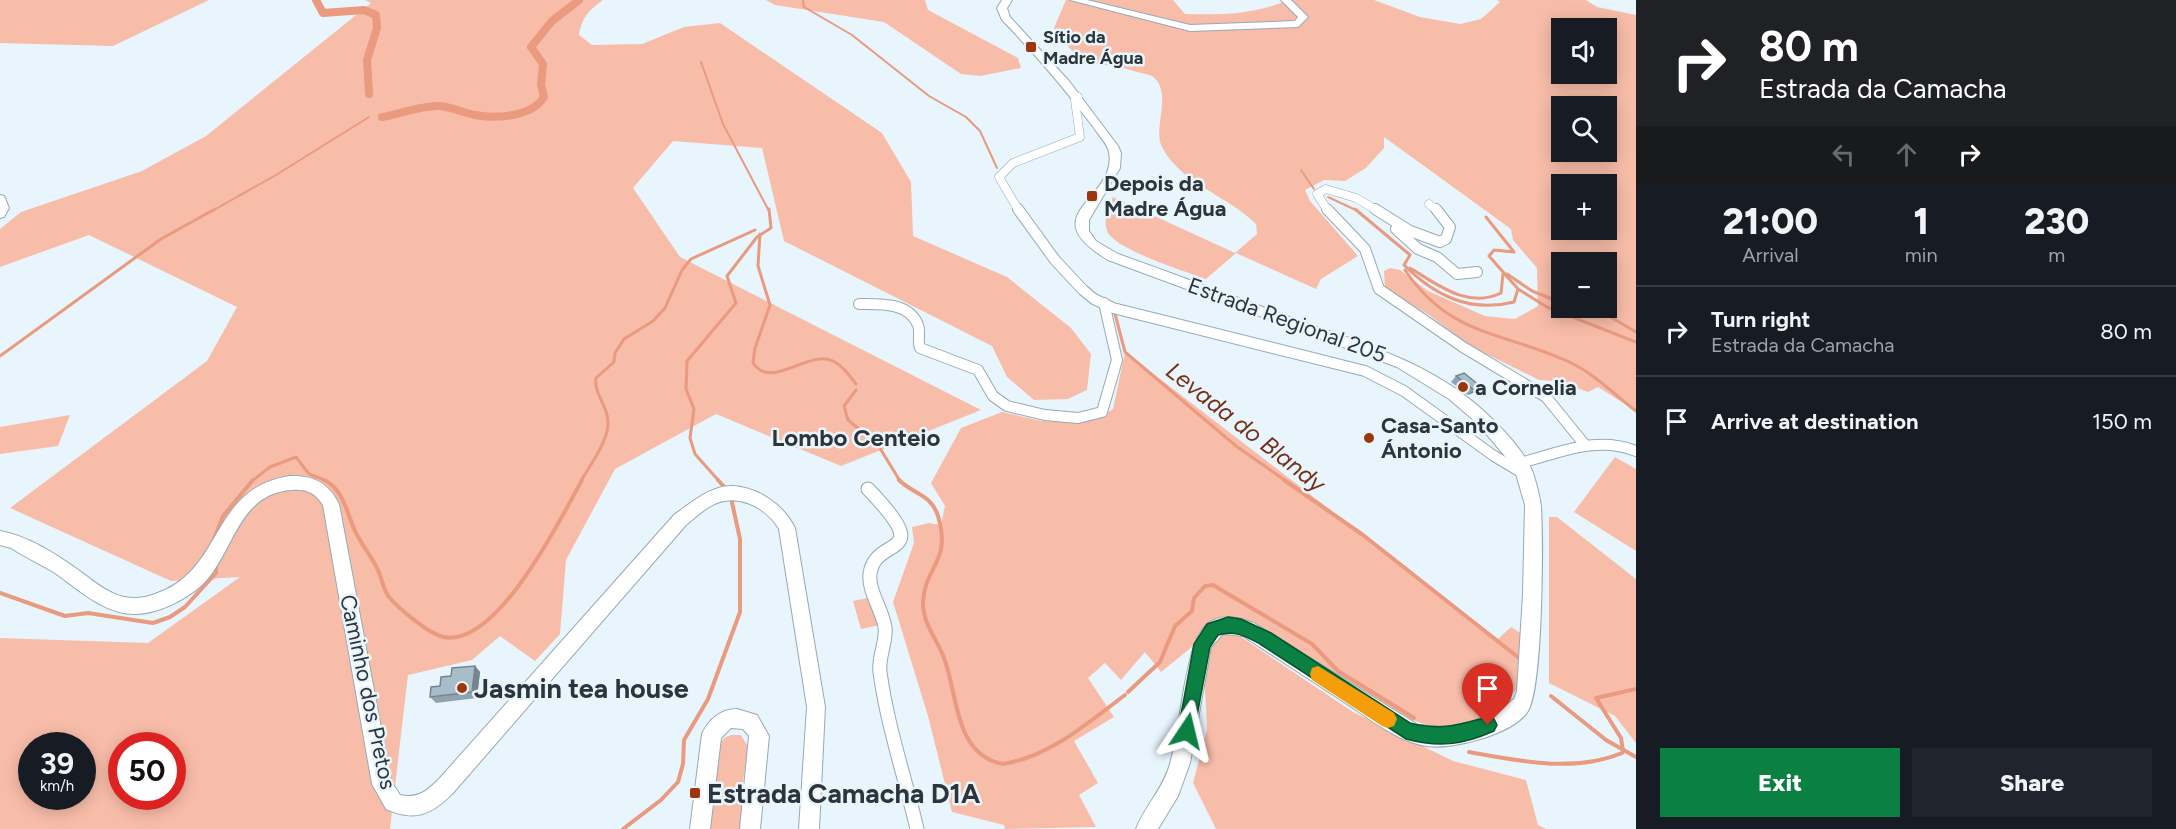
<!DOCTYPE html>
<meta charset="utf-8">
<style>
body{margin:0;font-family:Figtree,sans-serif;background:#20242c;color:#f1f3f6;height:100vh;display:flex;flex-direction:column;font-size:22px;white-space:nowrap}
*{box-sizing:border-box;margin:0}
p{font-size:20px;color:#9ea1a6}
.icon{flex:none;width:33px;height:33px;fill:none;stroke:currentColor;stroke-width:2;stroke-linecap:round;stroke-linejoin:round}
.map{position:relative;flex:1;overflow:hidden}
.sheet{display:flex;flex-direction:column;background:#171b24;width:540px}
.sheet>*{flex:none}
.guide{background:#202124;color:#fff;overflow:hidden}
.controls{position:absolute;left:1551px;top:18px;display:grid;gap:12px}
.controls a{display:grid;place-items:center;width:66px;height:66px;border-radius:0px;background:#171b24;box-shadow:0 3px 15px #0003;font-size:30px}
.speed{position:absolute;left:18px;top:732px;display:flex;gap:12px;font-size:30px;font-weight:700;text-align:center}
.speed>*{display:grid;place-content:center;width:78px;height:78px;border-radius:50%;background:#171b24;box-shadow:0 3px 15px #0003;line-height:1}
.speed small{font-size:15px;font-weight:400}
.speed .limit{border:9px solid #d22;background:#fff;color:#111}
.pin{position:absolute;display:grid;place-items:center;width:51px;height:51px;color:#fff;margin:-62px -26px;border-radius:50% 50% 50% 0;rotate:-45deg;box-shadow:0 0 6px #0007}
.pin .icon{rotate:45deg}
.me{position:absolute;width:66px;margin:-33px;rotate:10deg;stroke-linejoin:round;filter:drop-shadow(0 0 4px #0008)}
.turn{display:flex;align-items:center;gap:21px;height:126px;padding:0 24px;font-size:27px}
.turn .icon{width:78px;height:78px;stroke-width:2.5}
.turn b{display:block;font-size:42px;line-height:51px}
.lanes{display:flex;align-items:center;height:57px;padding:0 24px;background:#0003;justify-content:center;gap:30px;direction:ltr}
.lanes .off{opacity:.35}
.eta{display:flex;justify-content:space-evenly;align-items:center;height:102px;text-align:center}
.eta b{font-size:36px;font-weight:800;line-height:42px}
.action{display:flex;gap:12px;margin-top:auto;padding:12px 24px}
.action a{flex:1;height:69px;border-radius:0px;background:#0b8043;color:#fff;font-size:24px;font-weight:800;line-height:69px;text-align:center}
.action a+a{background:#20242c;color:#f1f3f6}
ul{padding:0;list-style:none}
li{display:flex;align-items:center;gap:18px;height:90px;padding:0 24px;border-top:2px solid #363941}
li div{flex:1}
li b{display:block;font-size:22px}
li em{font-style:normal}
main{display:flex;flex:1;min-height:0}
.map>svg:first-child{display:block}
.green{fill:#f8bda9;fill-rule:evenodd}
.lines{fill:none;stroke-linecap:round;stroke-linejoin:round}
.stream-far2{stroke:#e99a7f;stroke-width:2}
.stream-far1{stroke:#e99a7f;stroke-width:3}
.stream{stroke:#e99a7f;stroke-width:4}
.canal{stroke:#e99a7f;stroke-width:8}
.street-far2-casing{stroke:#95aab6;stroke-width:9}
.street-far1-casing{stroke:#95aab6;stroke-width:12}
.street-casing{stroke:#95aab6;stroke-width:15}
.secondary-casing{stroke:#95aab6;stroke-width:2}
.street-far2{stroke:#fff;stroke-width:8}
.street-far1{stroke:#fff;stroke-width:10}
.street{stroke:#fff;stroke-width:13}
.secondary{fill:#fff;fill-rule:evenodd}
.wall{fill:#90a3ae}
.shaded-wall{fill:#76848d}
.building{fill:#a8bdca;stroke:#76848d;stroke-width:1.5}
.route{fill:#0b8043;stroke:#07532c;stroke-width:1.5}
.slow{fill:#f59e0b}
.poi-dot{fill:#9d370b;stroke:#e8f5fd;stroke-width:2}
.labels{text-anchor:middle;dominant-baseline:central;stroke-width:5;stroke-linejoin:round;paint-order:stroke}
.far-poi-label{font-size:18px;font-weight:bold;fill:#2d353a;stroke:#e8f5fd;text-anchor:start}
.poi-label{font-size:22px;font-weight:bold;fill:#2d353a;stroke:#e8f5fd;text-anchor:start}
.street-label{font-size:22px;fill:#2d353a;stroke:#e8f5fd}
.water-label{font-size:24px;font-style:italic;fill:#753015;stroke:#e8f5fd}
.neighbourhood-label{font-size:24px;font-weight:bold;fill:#2d353a;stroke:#e8f5fd}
.near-poi-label{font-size:27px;font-weight:bold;fill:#2d353a;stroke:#e8f5fd;text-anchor:start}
</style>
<main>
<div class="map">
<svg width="1636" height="829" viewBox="0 0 1636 829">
<rect width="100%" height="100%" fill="#e8f5fd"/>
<g class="green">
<path d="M0,0H209L113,46L0,43Z"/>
<path d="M365,0H603C590,9 581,18 579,35L592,45L642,44L684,27L720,23L882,133L911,182L913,236L1007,277L1071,328L1091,354L1087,390L1068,399L1034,400L1007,377L992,346L784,241L762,148L673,141L633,188L680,257L981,410L841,466L716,414L615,469L566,560L560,634L535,661L500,636L472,660L408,675L390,829H0V638L148,643L240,577L171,581L10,508L207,361L237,307L89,235L0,267V229L21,212L142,171L206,136L371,3ZM32,746H82V796H32ZM122,746H172V796H122Z"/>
<path d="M766,0H925L928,10L1018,58L1021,68L980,76L961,74L884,22L775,5Z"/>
<path d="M1066,0H1173L1185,14C1218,15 1257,15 1287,0H1374L1420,17L1460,24L1481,19L1500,2L1497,0H1586L1597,7L1636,15V411L1598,387L1588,392L1556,381L1539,380L1470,346L1429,315L1385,288L1384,271L1390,268L1400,270L1428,291L1485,316L1515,319L1538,306L1537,268L1513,240L1511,229L1384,137V148L1366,168L1345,181L1324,180L1305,190L1310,201L1358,256L1321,279L1316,289L1236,253L1206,279C1186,272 1118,250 1108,233C1102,221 1109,208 1113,197L1235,253L1257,234L1256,224C1227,195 1181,184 1162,147C1152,128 1174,92 1152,76C1148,74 1139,73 1134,71C1089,58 1085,73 1054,28ZM1562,28H1606V74H1562ZM1562,106H1606V152H1562ZM1562,184H1606V230H1562ZM1562,262H1606V308H1562Z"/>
<path d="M1125,352L1498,639L1511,627L1525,636L1516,690L1496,710L1449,732L1396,715L1231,619L1209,622L1193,646L1161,672L1145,652L1121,680L1105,663L1088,678L1114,717L1074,741L1098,783L1079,795L1096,827L1005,829L1004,825L952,812L928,716L893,602L914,543L912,527L929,523L941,525L945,506L931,483L961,428L1002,412L1042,421L1095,420L1113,409Z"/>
<path d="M70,415L58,446L0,454V427Z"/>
<path d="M1615,457L1636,469V551L1574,512Z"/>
<path d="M1549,517H1557L1636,579V743L1615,716L1549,683Z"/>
<path d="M872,597L880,625L861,629L853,601Z"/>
<path d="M1228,634L1240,636L1253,645L1353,712L1453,761L1526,780L1538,825L1546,829H1216L1193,783L1207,729L1203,649L1218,635Z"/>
<path d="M731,735H741L748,747L743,782V829H707L714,750L724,738Z"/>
</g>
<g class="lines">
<g class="stream-far2">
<path d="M803,0L804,7L852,35L929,96L966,117L980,131L997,168"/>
<path d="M701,62L723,124L769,211"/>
<path d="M1301,170L1314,189"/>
<path d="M1328,197L1358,211"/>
<path d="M212,211L276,175L369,117"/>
</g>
<g class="stream-far1">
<path d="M1355,209L1410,255L1404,265C1435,296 1470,313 1514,302L1518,289"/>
<path d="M1486,217L1514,252L1494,250L1489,256L1518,289L1547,307L1636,342"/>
<path d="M760,234L758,266L770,305L755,348L753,363C772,391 808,349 833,361C843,366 849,375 856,384"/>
<path d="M1410,268C1438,285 1468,309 1501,293L1503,274"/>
<path d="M1405,270C1450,336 1499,331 1565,360C1593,372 1612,393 1636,411"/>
<path d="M1507,274L1532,291L1562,303"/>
<path d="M1575,308L1597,309L1636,332"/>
<path d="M1114,310L1125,352L1236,446L1286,481"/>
<path d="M0,356L161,239L215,209"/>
<path d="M856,390L844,406L848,420L878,445L900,481"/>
<path d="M252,481L270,467L296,457L309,474L327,481"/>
<path d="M581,481C591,463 613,436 607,415C604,402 594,391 596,378L614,362L615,353L624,339L653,321L665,308L682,270L691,259L755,230"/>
<path d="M719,481L695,454L690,438L694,409L686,389L687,361L736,303L727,276L757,237L771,228L769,209"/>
</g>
<g class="stream">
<path d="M324,480C344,489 347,515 356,533C362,545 371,556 377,568C382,577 383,590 389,597C399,609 429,634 444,637C497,648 561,518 582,480"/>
<path d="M718,480L726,489"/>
<path d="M899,480C913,494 931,494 938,516C952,563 924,566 923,603C923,624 937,639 944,658C958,694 954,755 1003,764C1049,757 1089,722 1125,695"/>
<path d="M1284,480L1363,535L1519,658"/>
<path d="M213,542L223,516L253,480"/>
<path d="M0,593L65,616L88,613L153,623L170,617L185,607L216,573V564"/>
<path d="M1128,692L1160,662L1175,626L1192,611L1194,598L1205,586L1213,585L1312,644L1338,671L1414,718"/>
<path d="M1551,696L1606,740L1636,757"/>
<path d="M1623,751L1621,738L1596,698L1636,689"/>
<path d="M1469,752C1519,761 1574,773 1622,753"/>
<path d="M623,829L661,800L678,782L683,764L684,740L708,699L740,612V539L731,498"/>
</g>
<g class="canal">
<path d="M316,0L323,13L364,10L376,15L377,28L367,60L369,94"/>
<path d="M382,117C399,114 420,106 438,106C450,106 463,113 475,115C496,119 532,117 544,97L541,85L543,64L531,47L552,21L579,0"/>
</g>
<defs>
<g id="street-far2">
<path d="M1429,204L1438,211"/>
<path d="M1019,211L999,177L1013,163L1080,137L1075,100L1078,97"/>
<path d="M1328,211L1317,194L1326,189L1356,198L1378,211"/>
</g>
<g id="street-far1">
<path d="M1018,209L1055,260L1083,290L1094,299L1113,308L1365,371L1404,391L1494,456L1526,475"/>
<path d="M1327,209L1365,249L1379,289L1463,347L1546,397L1585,445"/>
<path d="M1375,209L1410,231L1440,242L1446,239L1450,227L1436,209"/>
<path d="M1396,229L1418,249L1437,257L1457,274L1477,272"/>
<path d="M859,304C879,304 909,302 918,325C921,332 917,340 920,348L978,370L993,396L1007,406L1045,415L1078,418L1102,412L1117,360L1104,303"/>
<path d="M1520,463C1559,453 1596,435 1636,451"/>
</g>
<path id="street" d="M868,489C938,561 875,534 870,574C868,591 882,609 885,627C887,642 878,656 880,672C887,725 905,777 917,829"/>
<g id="secondary">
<path d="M1002,0H1012L1007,8L1010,17L1069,81L1118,146L1121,153L1120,168L1089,220V231L1096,241L1118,254C1177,275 1236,297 1295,319C1363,343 1433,363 1487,414C1504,430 1527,454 1534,476C1537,486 1540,497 1541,507C1543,541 1543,686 1528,711C1514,734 1453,750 1427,746C1397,742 1369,718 1344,702C1310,680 1277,658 1243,636L1223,634L1211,647L1190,763L1178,796L1158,829H1136C1145,806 1163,789 1170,764C1177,738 1180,710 1185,683C1194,641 1199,602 1254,623L1418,725L1444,727L1468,723L1499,711L1514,699L1517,691L1523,594L1525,505L1514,467L1477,423L1449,399L1397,367L1108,260C1030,213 1118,200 1109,152C1107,143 1099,136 1094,128C1066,90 1035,54 1002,20L997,8Z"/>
<path d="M1070,0H1087L1190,25L1295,21L1298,17L1281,0H1291L1308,17L1298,27L1190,31Z"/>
<path d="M0,195L4,196L9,208L4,217L0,218Z"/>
<path d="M290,476C313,475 329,483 339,504L391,781L400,795C418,799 427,791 439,779L674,515C689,504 712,485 732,486C758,487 784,505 795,528L825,707L819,829H799L807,707L779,529C765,506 734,491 709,507C701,512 693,519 686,525L453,793C431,815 415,822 386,809L372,784L323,505C315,493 307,489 292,490C237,493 234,554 202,585C185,600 158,614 135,614C104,614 79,590 55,573C40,564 25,557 11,548L0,545V531C28,536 54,553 77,569C91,579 106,593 124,597C134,599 145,598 155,594C225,571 209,488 290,476Z"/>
<path d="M737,709L757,715L769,736L760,829H740L749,736L743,729L731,728L721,738L710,829H690L702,734C709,719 721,709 737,709Z"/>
</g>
</defs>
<use href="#street-far2" class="street-far2-casing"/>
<use href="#street-far1" class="street-far1-casing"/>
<use href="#street" class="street-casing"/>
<use href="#secondary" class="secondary-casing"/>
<use href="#street-far2" class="street-far2"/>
<use href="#street-far1" class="street-far1"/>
<use href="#street" class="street"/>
<use href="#secondary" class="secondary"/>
</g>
<g class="wall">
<path d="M1464,373L1475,392L1468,395L1451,382L1456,376Z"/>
<path d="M475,666L480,672L477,698L436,703L430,697L440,686L451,676Z"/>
</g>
<g class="shaded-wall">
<path d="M1480,386L1475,392L1468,395L1474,390Z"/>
<path d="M475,666L480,672L477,698L472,692Z"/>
</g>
<g class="building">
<path d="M1464,373L1480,386L1474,390L1456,376Z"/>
<path d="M475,666L472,692L430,697L431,687L440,686L441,677L451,676L452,668Z"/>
</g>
<path class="route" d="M1228,617L1241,619L1271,633L1410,723C1442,731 1458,725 1488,717L1494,719L1497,725L1494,731C1462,745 1439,748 1406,739L1260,644C1245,636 1235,630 1218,635L1210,647L1193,737L1187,739L1180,737L1178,731L1194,644L1207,624Z"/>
<path class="slow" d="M1318,666L1394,713L1397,719L1394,726L1388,728L1382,726L1312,680L1310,674L1312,668Z"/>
<g class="poi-dot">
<rect x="1025" y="41" width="12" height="12" rx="3"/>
<rect x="1086" y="190" width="12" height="12" rx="3"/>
<circle cx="1463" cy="387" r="6"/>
<circle cx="1369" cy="438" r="6"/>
<circle cx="462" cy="688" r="6"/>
<rect x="689" y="787" width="12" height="12" rx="3"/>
</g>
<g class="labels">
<g class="far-poi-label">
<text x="1043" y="37">Sítio da<tspan x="1043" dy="21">Madre Água</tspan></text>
</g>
<g class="poi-label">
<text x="1104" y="183">Depois da<tspan x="1104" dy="25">Madre Água</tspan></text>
<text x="1475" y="387">a Cornelia</text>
<text x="1381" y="425">Casa-Santo<tspan x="1381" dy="25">Ántonio</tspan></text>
</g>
<g class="street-label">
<text transform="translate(1287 320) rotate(20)">Estrada Regional 205</text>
<text transform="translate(368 692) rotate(78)">Caminho dos Pretos</text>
</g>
<g class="water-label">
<text transform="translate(1246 427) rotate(38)">Levada do Blandy</text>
</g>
<g class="neighbourhood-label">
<text x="856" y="437">Lombo Centeio</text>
</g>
<g class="near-poi-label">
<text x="474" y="688">Jasmin tea house</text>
<text x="707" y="793">Estrada Camacha D1A</text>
</g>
</g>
</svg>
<div class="controls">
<a><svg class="icon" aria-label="sound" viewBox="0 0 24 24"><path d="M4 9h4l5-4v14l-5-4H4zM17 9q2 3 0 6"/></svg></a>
<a><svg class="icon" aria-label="search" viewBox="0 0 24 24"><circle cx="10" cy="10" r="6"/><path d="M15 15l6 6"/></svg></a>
<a>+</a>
<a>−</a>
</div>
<div class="speed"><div>39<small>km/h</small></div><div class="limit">50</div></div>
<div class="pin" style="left:1488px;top:725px;background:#d93025"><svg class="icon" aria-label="arrive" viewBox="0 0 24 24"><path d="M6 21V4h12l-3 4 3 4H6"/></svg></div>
<svg class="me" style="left:1187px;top:731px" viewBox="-20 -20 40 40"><path d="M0-17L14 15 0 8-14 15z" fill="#0b8043" stroke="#fff" stroke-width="4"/></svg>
</div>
<section class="sheet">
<div class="guide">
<div class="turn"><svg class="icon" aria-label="right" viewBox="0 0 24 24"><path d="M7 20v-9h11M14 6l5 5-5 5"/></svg><div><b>80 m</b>Estrada da Camacha</div></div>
<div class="lanes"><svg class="icon off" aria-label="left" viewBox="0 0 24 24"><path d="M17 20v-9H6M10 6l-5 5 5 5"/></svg><svg class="icon off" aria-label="ahead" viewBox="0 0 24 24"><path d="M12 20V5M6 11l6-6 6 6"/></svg><svg class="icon" aria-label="right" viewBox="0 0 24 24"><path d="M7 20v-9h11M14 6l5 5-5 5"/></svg></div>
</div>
<div class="eta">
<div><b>21:00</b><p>Arrival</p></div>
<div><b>1</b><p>min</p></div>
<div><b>230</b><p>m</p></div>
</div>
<ul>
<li><svg class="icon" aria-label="right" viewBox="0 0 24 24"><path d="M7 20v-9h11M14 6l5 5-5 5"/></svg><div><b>Turn right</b><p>Estrada da Camacha</p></div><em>80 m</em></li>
<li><svg class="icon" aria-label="arrive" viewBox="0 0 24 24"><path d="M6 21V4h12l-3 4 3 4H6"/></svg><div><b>Arrive at destination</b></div><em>150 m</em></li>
</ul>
<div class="action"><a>Exit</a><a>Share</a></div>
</section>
</main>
